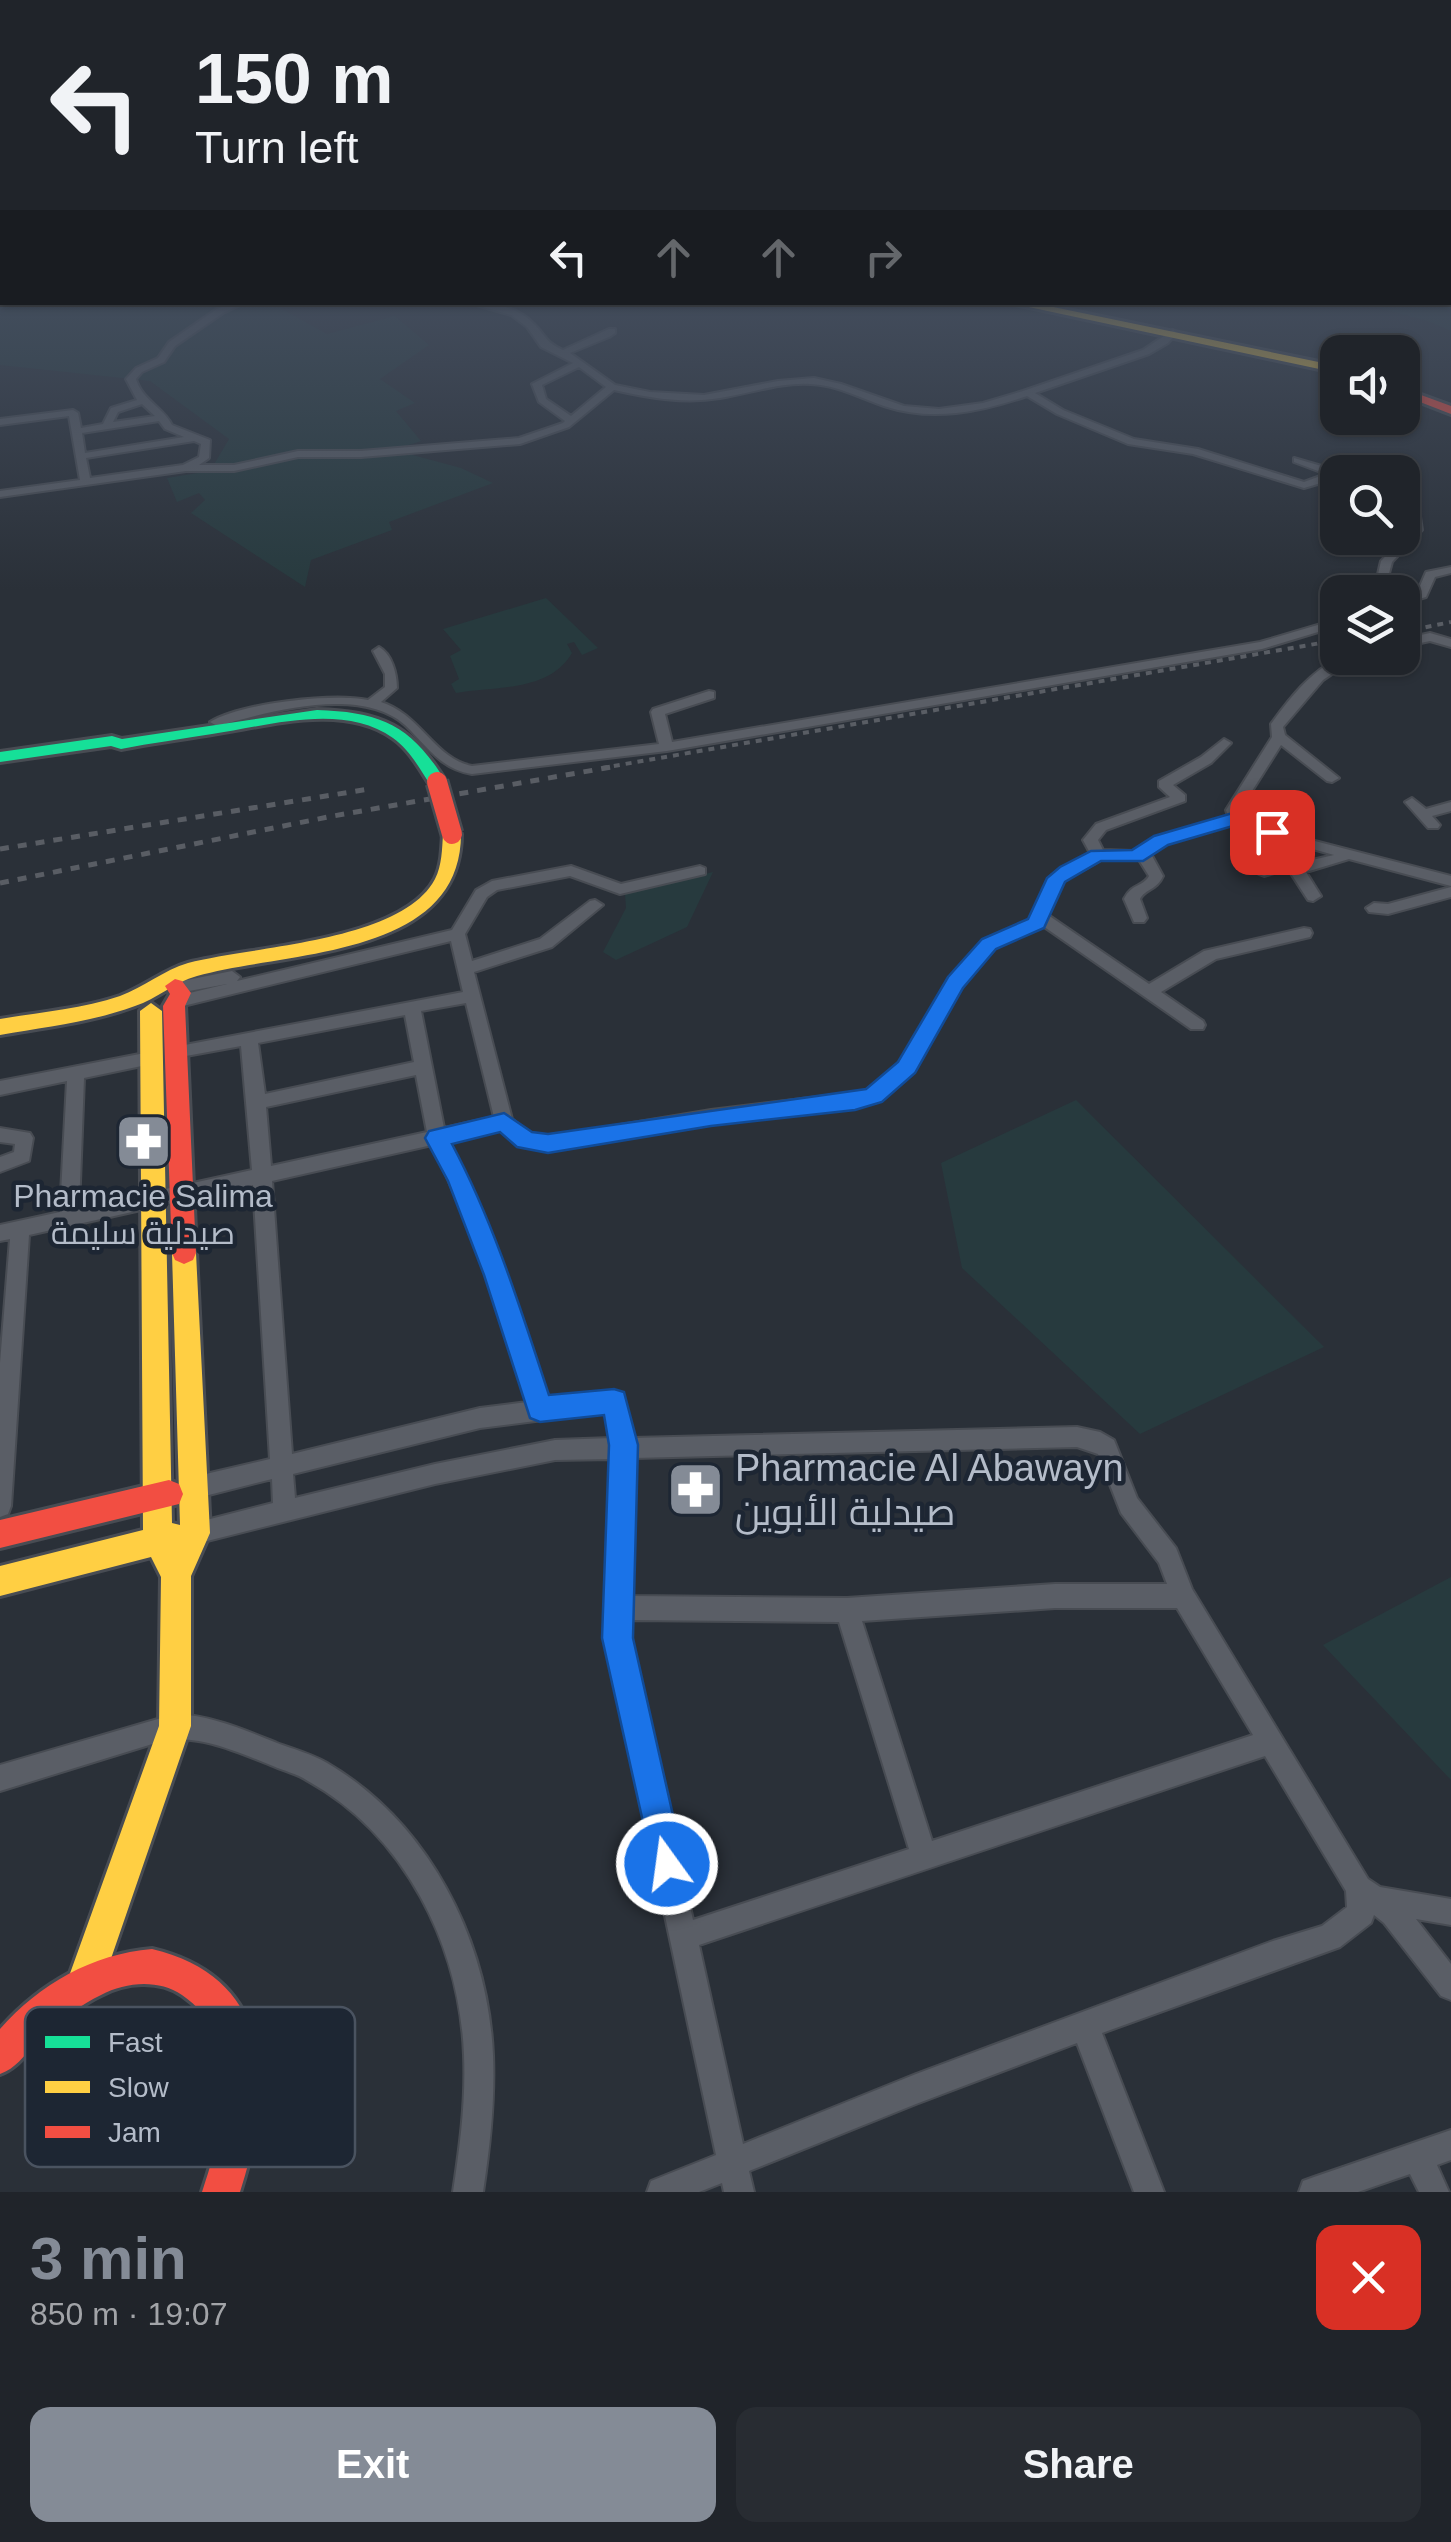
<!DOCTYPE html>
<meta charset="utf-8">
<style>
body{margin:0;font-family:Arial,Cairo,sans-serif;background:#282c32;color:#f1f3f6;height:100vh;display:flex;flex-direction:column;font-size:38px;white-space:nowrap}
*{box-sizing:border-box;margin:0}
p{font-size:32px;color:#a2a4a8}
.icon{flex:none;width:55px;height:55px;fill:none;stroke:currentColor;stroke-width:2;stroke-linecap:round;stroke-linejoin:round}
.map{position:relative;height:2192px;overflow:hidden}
.sheet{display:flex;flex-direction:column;background:#20242a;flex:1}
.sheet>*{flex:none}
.guide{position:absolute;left:0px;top:0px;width:1452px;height:305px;box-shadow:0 2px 8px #0004,0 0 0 2px #3d4147;background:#20242a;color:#f1f3f6;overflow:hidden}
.fabs{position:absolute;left:1320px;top:335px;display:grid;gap:20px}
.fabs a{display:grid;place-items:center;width:100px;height:100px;border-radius:20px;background:#20242a;box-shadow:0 2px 8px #0004,0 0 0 2px #3d4147;font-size:50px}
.pin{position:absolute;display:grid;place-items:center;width:85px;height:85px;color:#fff;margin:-42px;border-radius:20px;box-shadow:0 5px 15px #0006}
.me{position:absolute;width:110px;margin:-55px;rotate:346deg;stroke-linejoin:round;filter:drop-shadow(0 0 8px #0008)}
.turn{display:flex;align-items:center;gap:35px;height:210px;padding:0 30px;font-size:45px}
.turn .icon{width:130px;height:130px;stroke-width:2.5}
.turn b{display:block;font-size:70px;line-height:85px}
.lanes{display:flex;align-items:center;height:95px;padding:0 30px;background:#0003;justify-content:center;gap:50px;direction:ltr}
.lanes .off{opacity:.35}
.round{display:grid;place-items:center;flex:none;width:105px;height:105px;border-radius:20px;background:#282c32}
.head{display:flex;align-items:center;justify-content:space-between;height:170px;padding:0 30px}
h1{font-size:60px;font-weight:700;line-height:75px;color:#848b96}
.primary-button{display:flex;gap:20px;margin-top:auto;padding:20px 30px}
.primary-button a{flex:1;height:115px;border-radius:20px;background:#848b96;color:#fff;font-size:40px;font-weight:700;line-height:115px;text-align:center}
.primary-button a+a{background:#282c32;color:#f1f3f6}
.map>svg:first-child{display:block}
.green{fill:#273a3e}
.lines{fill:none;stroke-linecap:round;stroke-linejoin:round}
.street-casing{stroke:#484c53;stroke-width:4}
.fast-casing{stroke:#484c53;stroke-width:6}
.slow-casing{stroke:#484c53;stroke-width:6}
.jam-casing{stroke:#484c53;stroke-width:6}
.street{fill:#5a5e66;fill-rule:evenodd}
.fast{fill:#16e098;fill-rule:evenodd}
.slow{fill:#ffcf43;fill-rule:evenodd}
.jam{fill:#f24e42;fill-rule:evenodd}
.rail-far1{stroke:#595d64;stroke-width:4;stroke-dasharray:6 6;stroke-linecap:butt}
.rail{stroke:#595d64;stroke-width:5;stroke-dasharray:9 9;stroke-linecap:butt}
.jam-bridge-casing{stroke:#484c53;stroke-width:25;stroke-linecap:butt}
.jam-bridge{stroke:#f24e42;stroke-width:20}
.route{fill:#1a73e8;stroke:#114b97;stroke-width:2.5}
.labels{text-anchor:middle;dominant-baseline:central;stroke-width:9;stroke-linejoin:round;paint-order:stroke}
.poi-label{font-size:32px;fill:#b4bcc9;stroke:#1d2633}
.near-poi-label{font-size:38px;fill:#b4bcc9;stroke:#1d2633;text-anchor:start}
.key{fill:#1d2633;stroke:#4a5360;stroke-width:2.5}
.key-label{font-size:28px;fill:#b4bcc9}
</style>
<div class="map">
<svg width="1451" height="2192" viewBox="0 0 1451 2192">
<rect width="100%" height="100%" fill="#2a3038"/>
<g class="green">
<path d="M0,283L2,302L271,303L327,334L395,316L429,345L380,379L415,403L396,411L421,441L394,450L461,468L493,483L389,522L392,530L311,560L305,587L191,513L205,500L199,493L177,502L167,478L210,471L229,439L150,381L0,365Z"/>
<path d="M1451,283V331L1428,321L1360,303L1450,302Z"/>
<path d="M546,598L598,648L582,655L574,642L567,644L572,653C549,692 497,686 456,693L451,684L459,679L450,656L461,650L443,629Z"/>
<path d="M713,872L687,927L616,960L603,952L626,908L625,894Z"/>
<path d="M1076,1100L1324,1347L1140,1434L962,1268L941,1163Z"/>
<path d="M1451,1577V1780L1323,1645Z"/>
</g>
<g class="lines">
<defs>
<g id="street">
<path d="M234,302H246L223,313L175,346L164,362L142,372L136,379C142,400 164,408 172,425L210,440L209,458L199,465H234L298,451H361L519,438L563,423L565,421L539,402L532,384L573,363L541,347L527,327L511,315L466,302C490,302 517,306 534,324C547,337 545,342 563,350L609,329H615V333L609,337L570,353L615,385L650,392L704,395L778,381L814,378L841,384L904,406L939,409L983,403L1023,391L1143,350L1173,330L1177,333L1168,343L1149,354L1035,393L1063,410L1134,439L1198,449L1304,482L1326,474L1294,462V458L1342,472H1338V478L1304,488L1193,454L1128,444L1057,414L1027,396C980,412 933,422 884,406C860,398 837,385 811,384C780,382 751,393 720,398C685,404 649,398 614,390L569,427L520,444L361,457H298L234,471H186L0,497V491L80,480L69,416L0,425V419L73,410L78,413L81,428L103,424L111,408L137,400L126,379L136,368L158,358L169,342L217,309ZM579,367L606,387L571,416L546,399L542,385ZM142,404L155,416L113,422L118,412ZM159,421L165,429L184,437L85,453L82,433ZM194,441L201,444L199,457L183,465L90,478L86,458Z"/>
<path d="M1402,488L1419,510L1422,530L1392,562L1384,592H1374L1381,561L1411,529C1409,515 1402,503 1402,488Z"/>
<path d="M1451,567V573L1435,577L1426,597L1402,604V597L1417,593L1426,572Z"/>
<path d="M1338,619V626L1262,649L667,751L472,774C440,769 427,746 405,725C360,685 268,712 217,726L210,722C241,703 332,693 368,700L385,687V674L373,651L379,647C392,654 397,674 397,688L381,702C420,714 435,759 472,766L659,744L651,712L653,709L709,691L714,692V698L665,714L672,742L1260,642Z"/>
<path d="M1430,633L1451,639V647L1430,641L1402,647V639Z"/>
<path d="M1339,658H1355L1323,680L1283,727L1285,735L1339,778L1332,782L1327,781L1281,745L1240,810L1242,815L1307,839L1451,876V886L1349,859L1306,872L1321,896L1313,901L1308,900L1288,869L1264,876L1259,874V868L1280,862L1269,848L1265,834L1236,823L1166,844L1151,854L1163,876C1157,890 1145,889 1140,899L1147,918L1144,922H1134L1124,899C1132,883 1143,887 1149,876L1139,860H1101L1063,881L1048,915L1149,984L1204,951L1304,928L1310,929L1312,933L1310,937L1216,959L1161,992L1203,1021L1205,1025L1203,1029H1191L1043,926L995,948L961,986L913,1072L880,1101L855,1108L711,1124L548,1151L520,1146L501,1130L448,1141C490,1224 518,1312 547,1400L614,1391L621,1394L633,1438L1077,1427L1100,1432L1114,1440L1137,1498L1176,1548L1192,1589L1368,1879L1380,1887L1451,1899V1925L1416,1919L1451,1964V2000L1441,1996L1384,1923L1374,1915L1371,1923L1340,1947L1102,2033L1164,2192H1134L1077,2043L916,2104L749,2171L754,2192H724L722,2183L699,2192H647L651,2181L716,2155L606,1639L607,1615L604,1608L608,1600L613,1459L555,1460L435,1484L195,1544L187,1541L184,1533L187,1525L273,1503L272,1479L193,1499L185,1496L182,1488L185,1480L193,1477L270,1459L253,1185L29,1235L11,1506L8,1514L0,1517V1363L10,1239L0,1241V1225L60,1212L67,1081L0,1095V1081L150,1052L156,1053L159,1058L156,1063L84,1078L79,1208L252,1170L241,1046L175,1058L167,1052L169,1048L463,992L451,941L179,1007L173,1005L171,1001L173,997L227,984L178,993L172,991L170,987L172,983L232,971L240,977L237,981L452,930L476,890L492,881L571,866L621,884L700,866L705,868V874L620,894L570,876L497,890L487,897L465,934L472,961L540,939L590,901L595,900L603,905L552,947L474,972L512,1119L531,1135L548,1137L711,1110L868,1091L901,1062L949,978L983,940L1031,920L1052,875L1090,853L1083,840L1096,824L1170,797L1159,787V781L1201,757L1224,739L1231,743L1211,763L1173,785L1185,795V801L1106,830L1098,840L1103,850L1133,851L1156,838L1228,816L1226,810L1272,737L1271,724C1290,698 1310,672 1339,658ZM1281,840L1334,855L1299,863L1283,847ZM466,1003L494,1117L444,1128L421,1011ZM405,1015L414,1062L265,1094L258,1043ZM416,1075L427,1132L271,1166L266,1107ZM432,1145C473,1227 499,1315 527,1402L480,1408L292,1454L272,1181ZM606,1412L612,1438L555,1440L435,1464L295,1498L293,1474L480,1428ZM1077,1447L1098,1454L1121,1513L1159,1563L1167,1584H1055L847,1598L631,1596L634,1458ZM1055,1608H1177L1253,1735L932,1841L862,1621ZM630,1620L839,1622L909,1849L693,1920L630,1639ZM1265,1756L1346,1891L1347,1907L1322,1926L1273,1941L916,2074L743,2144L699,1945Z"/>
<path d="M1412,798L1426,809L1451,802V811L1432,816L1440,825L1438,828H1428L1405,802Z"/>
<path d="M1451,887V897L1388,914L1369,912L1366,908L1374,903L1388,904Z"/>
<path d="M0,1128L30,1133L33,1138L29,1161L0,1172V1157L14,1152L15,1144L0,1142Z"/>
<path d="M175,1714C210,1715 245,1730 277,1743C293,1749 312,1754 327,1763C428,1822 488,1939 493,2055C495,2102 490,2146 483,2192H453C460,2146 466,2101 464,2055C460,1946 405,1835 308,1781C298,1774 284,1771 273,1766C240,1753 198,1733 162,1741L0,1791V1765Z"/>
<path d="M1451,2130V2160L1437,2165L1449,2192H1419L1410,2174L1358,2192H1299L1303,2181L1314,2177Z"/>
</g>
<path id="fast" d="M317,710C382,712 412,726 446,782L443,786H431C419,768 410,750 393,738C343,702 267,726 212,734C182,739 151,743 121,749L111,746L0,762V752L112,736L122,739Z"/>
<g id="slow">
<path d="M1006,302H1029L1338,366V373Z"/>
<path d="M452,828L461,834C461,959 284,951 197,976C174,982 157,999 135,1006C92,1022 45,1027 0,1035V1019C40,1012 82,1009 120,996C144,987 164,970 188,963C252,946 402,942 435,879C442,865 442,849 443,834Z"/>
<path d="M151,1003L162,1011L172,1523L180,1525L172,1253L175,1246L184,1242L193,1246L196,1253L210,1533L191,1576V1726L104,1979L99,1992L86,1997L73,1992L68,1979L159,1726L161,1577L151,1557L0,1596V1566L143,1530L140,1011Z"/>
</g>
<g id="jam">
<path d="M1402,388L1451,406V414L1402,395Z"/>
<path d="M175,979L182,981L191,993L185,1006L196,1253L193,1260L184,1264L175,1260L172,1253L163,1006L170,994L165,986Z"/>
<path d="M169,1480L179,1484L183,1494L179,1504L0,1548V1520Z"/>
<path d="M152,1949C277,1979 273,2090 240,2192H202C223,2129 248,2040 182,1995C158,1979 126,1982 101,1995C76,2007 54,2026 34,2045C23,2057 16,2068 0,2074V2029C40,1984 92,1954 152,1949Z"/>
</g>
</defs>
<use href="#street" class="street-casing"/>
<use href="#fast" class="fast-casing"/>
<use href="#slow" class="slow-casing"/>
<use href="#jam" class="jam-casing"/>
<use href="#street" class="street"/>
<use href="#fast" class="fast"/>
<use href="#slow" class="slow"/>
<use href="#jam" class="jam"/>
<g class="rail-far1">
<path d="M1402,632L1451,622"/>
<path d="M602,768L1338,640"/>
</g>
<g class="rail">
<path d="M0,849L369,789"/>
<path d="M0,883L333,816L617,766"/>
</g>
<defs>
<path id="jam-bridge" d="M437,782L452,834"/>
</defs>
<use href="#jam-bridge" class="jam-bridge-casing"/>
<use href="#jam-bridge" class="jam-bridge"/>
</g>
<linearGradient id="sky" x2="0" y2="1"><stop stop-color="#171a1f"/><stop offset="0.48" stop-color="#444e5e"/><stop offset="1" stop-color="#444e5e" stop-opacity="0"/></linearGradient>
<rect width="1451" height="590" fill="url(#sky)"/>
<path class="route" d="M1236,812L1282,832L1272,838L1236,825L1168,845L1143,861H1101L1065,882L1044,928L996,949L963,988L915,1073L882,1102L855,1110L711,1126L548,1153L517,1147L500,1132L452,1144C494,1223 521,1310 549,1395L614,1389L624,1392L638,1445L633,1638L684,1864L679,1876L667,1881L655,1876L602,1638L609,1445L604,1415L540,1422L530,1418L484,1275L448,1181L425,1138L429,1131L504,1113L532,1132L548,1134L866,1089L898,1062L948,977L982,939L1028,919L1047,878L1060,867L1091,851L1132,850L1154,836Z"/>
<defs>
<symbol id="pharmacy-square" viewBox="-11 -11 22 22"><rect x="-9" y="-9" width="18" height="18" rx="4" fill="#848b96" stroke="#1d2633"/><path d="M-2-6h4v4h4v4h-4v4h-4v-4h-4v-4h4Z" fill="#fff"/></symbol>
</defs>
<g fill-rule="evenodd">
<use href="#pharmacy-square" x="112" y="1110" width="63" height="63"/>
<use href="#pharmacy-square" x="664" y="1458" width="63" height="63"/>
</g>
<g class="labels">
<g class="poi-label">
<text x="143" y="1196">Pharmacie Salima<tspan x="143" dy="37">صيدلية سليمة</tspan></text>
</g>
<g class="near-poi-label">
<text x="735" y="1468">Pharmacie Al Abawayn<tspan x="735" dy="44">صيدلية الأبوين</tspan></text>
</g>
</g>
<rect x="25" y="2007" width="330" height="160" rx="15" class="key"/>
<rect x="45" y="2036" width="45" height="12" fill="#16e098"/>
<rect x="45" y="2081" width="45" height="12" fill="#ffcf43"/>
<rect x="45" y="2126" width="45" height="12" fill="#f24e42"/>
<g class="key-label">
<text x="108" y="2052">Fast</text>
<text x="108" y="2097">Slow</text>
<text x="108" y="2142">Jam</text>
</g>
</svg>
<div class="fabs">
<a><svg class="icon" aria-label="sound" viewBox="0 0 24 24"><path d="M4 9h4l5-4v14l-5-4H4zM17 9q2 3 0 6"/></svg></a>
<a><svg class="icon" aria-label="search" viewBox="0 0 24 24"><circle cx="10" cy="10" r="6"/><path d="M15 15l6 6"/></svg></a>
<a><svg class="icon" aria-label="layers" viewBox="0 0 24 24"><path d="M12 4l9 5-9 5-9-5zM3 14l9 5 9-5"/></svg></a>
</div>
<div class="pin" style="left:1272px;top:832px;background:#d93025"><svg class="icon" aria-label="arrive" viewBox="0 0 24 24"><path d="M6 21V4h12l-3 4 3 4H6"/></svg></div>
<svg class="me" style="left:667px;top:1864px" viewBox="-20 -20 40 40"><circle r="17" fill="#1a73e8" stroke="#fff" stroke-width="3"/><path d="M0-11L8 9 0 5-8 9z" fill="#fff"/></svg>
<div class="guide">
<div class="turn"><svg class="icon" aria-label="left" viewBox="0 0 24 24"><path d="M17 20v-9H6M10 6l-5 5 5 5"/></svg><div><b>150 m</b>Turn left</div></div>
<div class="lanes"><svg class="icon" aria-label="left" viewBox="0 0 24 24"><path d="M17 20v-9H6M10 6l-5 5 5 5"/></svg><svg class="icon off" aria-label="ahead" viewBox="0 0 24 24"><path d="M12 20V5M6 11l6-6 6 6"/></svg><svg class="icon off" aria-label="ahead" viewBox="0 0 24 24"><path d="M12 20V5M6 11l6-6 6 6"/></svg><svg class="icon off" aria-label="right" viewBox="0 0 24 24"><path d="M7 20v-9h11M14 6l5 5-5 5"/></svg></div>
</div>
</div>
<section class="sheet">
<div class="head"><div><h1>3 min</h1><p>850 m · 19:07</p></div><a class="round" style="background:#d93025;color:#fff"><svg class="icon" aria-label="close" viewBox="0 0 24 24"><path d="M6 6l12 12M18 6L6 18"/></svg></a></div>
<div class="primary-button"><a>Exit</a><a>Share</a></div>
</section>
